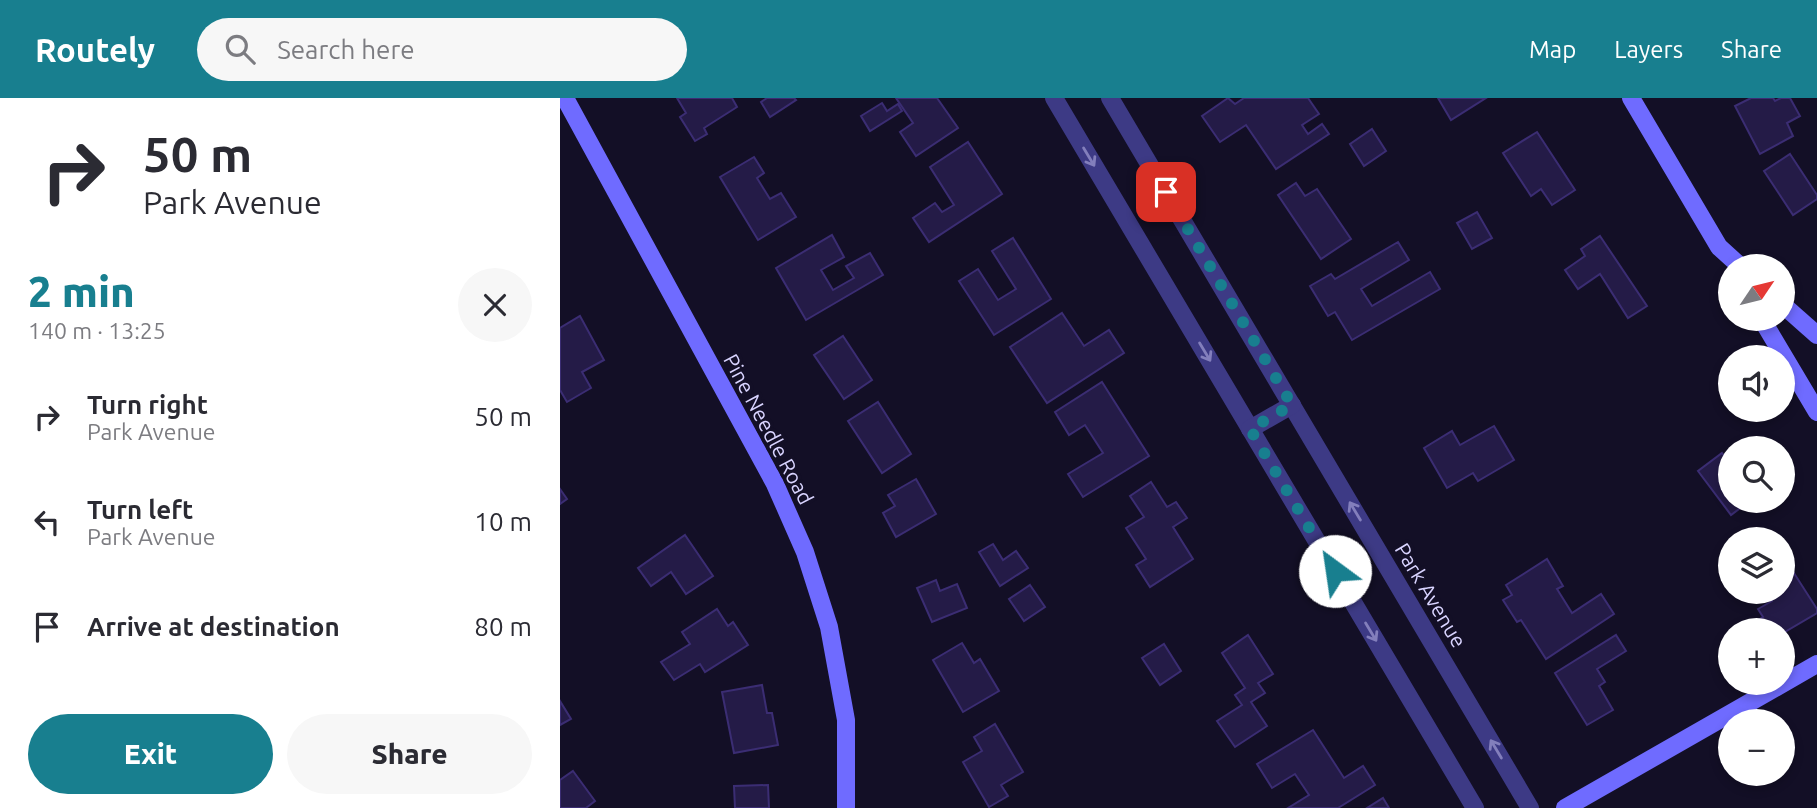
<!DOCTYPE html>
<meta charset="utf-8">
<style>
body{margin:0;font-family:Ubuntu,sans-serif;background:#f7f7f7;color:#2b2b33;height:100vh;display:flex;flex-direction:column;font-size:26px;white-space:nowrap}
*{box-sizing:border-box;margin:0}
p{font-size:23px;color:#7c7c81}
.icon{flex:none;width:38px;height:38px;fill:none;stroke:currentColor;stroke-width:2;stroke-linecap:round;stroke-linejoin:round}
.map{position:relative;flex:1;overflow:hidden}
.side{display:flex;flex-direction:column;background:#fff;width:560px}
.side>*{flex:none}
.banner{background:#fff;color:#2b2b33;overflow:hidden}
.needle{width:46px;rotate:55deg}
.buttons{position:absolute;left:1158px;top:156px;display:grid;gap:14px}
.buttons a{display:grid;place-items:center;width:77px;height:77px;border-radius:50%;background:#fff;box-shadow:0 4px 10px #0003;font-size:35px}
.pin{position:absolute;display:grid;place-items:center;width:60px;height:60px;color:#fff;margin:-30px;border-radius:14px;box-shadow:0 4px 10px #0006}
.me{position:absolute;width:77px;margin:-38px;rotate:329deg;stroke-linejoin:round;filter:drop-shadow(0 0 5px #0008)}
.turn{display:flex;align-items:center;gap:24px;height:147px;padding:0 28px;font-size:32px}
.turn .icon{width:91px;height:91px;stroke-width:2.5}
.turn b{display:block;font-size:49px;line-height:60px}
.round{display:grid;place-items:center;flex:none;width:74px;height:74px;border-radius:37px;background:#f7f7f7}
.overview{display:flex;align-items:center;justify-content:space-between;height:119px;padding:0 28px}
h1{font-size:42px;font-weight:800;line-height:52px;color:#187f8f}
.cta{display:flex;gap:14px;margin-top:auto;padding:14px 28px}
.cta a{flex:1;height:80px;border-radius:42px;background:#187f8f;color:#fff;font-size:28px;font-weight:800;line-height:80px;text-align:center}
.cta a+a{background:#f7f7f7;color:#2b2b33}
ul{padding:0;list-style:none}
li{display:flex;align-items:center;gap:21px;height:105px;padding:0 28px}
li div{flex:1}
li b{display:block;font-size:26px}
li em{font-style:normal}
header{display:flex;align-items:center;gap:42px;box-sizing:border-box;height:98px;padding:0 35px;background:#187f8f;color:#fff}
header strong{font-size:33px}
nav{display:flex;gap:38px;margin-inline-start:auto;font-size:24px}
.search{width:490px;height:63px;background:#f7f7f7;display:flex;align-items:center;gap:18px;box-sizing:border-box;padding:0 24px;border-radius:38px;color:#7c7c81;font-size:26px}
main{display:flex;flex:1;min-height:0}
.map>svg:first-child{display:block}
.building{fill:#241b47;stroke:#3b2d73;stroke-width:2}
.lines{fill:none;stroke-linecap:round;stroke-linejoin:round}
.street{stroke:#3d3a85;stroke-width:18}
.secondary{stroke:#6f6bff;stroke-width:18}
.oneway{stroke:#837fbc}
.route{stroke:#187f8f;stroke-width:12;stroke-dasharray:0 21.6}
.labels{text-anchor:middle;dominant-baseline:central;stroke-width:7;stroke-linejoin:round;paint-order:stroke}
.street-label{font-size:21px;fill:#d9d4ff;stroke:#130f26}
</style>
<header>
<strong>Routely</strong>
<div class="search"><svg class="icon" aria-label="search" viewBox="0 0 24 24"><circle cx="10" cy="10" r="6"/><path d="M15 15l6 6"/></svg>Search here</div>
<nav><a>Map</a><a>Layers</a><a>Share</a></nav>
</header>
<main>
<section class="side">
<div class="banner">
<div class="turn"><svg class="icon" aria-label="right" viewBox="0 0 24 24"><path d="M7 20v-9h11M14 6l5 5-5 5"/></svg><div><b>50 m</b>Park Avenue</div></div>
</div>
<div class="overview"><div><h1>2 min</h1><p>140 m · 13:25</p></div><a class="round"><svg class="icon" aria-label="close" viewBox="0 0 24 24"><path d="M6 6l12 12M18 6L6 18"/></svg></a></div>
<ul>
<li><svg class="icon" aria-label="right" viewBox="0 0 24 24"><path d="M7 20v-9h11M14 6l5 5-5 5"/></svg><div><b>Turn right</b><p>Park Avenue</p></div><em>50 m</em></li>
<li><svg class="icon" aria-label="left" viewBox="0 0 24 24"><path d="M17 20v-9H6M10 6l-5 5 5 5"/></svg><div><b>Turn left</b><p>Park Avenue</p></div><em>10 m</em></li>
<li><svg class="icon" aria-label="arrive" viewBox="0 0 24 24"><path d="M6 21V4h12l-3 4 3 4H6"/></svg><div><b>Arrive at destination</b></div><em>80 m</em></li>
</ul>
<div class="cta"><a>Exit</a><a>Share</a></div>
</section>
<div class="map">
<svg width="1257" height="710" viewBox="0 0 1257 710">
<rect width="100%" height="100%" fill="#130f26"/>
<g class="building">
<path d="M117,0H172L177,9L144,30L147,36L135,43L120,19L126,15Z"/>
<path d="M207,0H234L236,2L210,19L201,4Z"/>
<path d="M336,0H377L398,30L356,58L340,34L353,25Z"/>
<path d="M668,0L675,6L684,0H748L759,16L742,27L748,36L762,26L769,36L716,71L686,27L660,44L642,18Z"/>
<path d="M878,0H926L891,22Z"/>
<path d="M1191,0H1213L1215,3L1221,0H1230L1240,18L1227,25L1233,38L1200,56L1175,8Z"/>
<path d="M322,5L327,13L338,6L342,13L310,33L301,18Z"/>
<path d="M812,31L826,53L804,68L790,46Z"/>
<path d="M977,34L1015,92L992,107L981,91L971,98L943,55Z"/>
<path d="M408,44L442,96L369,144L353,120L375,105L382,114L394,107L370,69Z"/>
<path d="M1230,56L1257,97V101L1233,117L1204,73Z"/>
<path d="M194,59L204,75L197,80L210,101L221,95L236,119L198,142L160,79Z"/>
<path d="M736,85L745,98L757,91L791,141L761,161L718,97Z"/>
<path d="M917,114L932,140L912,151L897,125Z"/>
<path d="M272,137L284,159L261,172L273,192L294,180L286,168L310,155L323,177L246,222L216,170Z"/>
<path d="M1040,138L1087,208L1068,220L1040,176L1018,191L1005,172L1025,158L1021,151Z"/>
<path d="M453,140L491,201L434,237L399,183L418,171L438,202L456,191L432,153Z"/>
<path d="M838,144L849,162L801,191L812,208L870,174L880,191L792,242L775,214L768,218L750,188L771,176L775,181Z"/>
<path d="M502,215L524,248L549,232L564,255L487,305L450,249Z"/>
<path d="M20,218L44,262L22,274L31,290L7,304L0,292V230Z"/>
<path d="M283,238L312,282L284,301L254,257Z"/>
<path d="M542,284L589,358L523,399L508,376L543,355L525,327L509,337L495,314Z"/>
<path d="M318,304L351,356L322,375L288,323Z"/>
<path d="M934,328L954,362L918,383L913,375L887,390L864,350L892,333L900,347Z"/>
<path d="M1162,355L1171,367V402H1191L1171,417L1138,373Z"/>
<path d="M356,381L376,416L336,439L323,415L335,408L328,397Z"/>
<path d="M591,384L607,409L616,404L627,420L613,429L633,461L590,489L576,467L586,461L566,430L584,419L570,398Z"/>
<path d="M0,391L7,401L0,406Z"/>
<path d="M125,437L153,478L126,496L111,474L91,488L78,470Z"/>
<path d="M433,446L443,462L456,453L468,470L440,488L419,454Z"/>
<path d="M1223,458L1257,511V515L1223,535V532H1196L1192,526L1203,519L1198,511L1212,503L1206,494H1223Z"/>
<path d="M987,461L1003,488L997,491L1012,515L1041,496L1054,516L986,561L961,522L957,524L943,502L952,497L946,487Z"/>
<path d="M376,482L380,493L397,486L407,510L372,524L357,490Z"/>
<path d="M470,487L485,509L464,523L449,501Z"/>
<path d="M157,511L168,528L173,524L188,547L145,574L140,566L114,582L101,564L130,546L122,534Z"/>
<path d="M688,537L713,576L698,585L705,595L691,604L707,628L675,649L657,623L682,607L675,597L685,590L662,555Z"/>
<path d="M1056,537L1066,553L1037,571L1045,584L1039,588L1053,612L1027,627L995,575Z"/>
<path d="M402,545L414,565L420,561L439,593L403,614L373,562Z"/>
<path d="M604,546L621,573L600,587L582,560Z"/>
<path d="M202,587L207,615H212L218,647L174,655L162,594Z"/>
<path d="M0,603L11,621L0,627Z"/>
<path d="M435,626L463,674L441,687L448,698L429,709L403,664L422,653L414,639Z"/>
<path d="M753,632L784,680L803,668L815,687L778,710H728L749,697L735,676L712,690L697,666Z"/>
<path d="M13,673L35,703L26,710H0V682Z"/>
<path d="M208,687L209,710H175L174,688Z"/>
<path d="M823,700L829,710H807Z"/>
</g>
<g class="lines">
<g class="street">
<path d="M494,0L915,710"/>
<path d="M550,0L970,710"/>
<path d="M690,331L732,307"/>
</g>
<g class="secondary">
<path d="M5,0L215,386L245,454L269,529L286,622V710"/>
<path d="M1071,0L1159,149L1180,168"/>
<path d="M1223,207L1257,237"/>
<path d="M1201,220L1257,314"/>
<path d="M1005,710L1257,566"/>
</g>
</g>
<defs><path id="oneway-shaft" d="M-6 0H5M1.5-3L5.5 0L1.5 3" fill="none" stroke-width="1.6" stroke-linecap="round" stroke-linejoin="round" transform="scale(1.75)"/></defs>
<g class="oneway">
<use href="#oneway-shaft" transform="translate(529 59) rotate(59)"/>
<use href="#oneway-shaft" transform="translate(645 254) rotate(59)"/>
<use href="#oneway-shaft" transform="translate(795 413) rotate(-121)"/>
<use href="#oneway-shaft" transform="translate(811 534) rotate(59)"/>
<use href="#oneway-shaft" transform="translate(936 651) rotate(-121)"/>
</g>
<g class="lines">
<path class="route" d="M606,94L732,307L690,331L775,473"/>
</g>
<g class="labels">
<g class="street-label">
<text transform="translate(209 331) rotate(62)">Pine Needle Road</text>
<text transform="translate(871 497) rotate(59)">Park Avenue</text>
</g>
</g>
</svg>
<div class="buttons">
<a><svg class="needle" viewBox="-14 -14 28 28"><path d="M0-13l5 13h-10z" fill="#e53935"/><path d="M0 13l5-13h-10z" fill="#7c7c81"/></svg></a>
<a><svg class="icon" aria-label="sound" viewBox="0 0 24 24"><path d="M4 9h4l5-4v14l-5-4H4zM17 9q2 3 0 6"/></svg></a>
<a><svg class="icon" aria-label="search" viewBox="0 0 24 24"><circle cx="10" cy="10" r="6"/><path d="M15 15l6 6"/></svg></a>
<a><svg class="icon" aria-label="layers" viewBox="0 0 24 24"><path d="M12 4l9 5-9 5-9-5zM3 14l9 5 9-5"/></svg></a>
<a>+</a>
<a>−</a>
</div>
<div class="pin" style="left:606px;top:94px;background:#d93025"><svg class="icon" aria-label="arrive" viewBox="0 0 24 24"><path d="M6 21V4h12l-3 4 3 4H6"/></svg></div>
<svg class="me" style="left:775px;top:473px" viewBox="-20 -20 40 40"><circle r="19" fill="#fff"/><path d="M0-13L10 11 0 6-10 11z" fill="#187f8f"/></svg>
</div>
</main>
